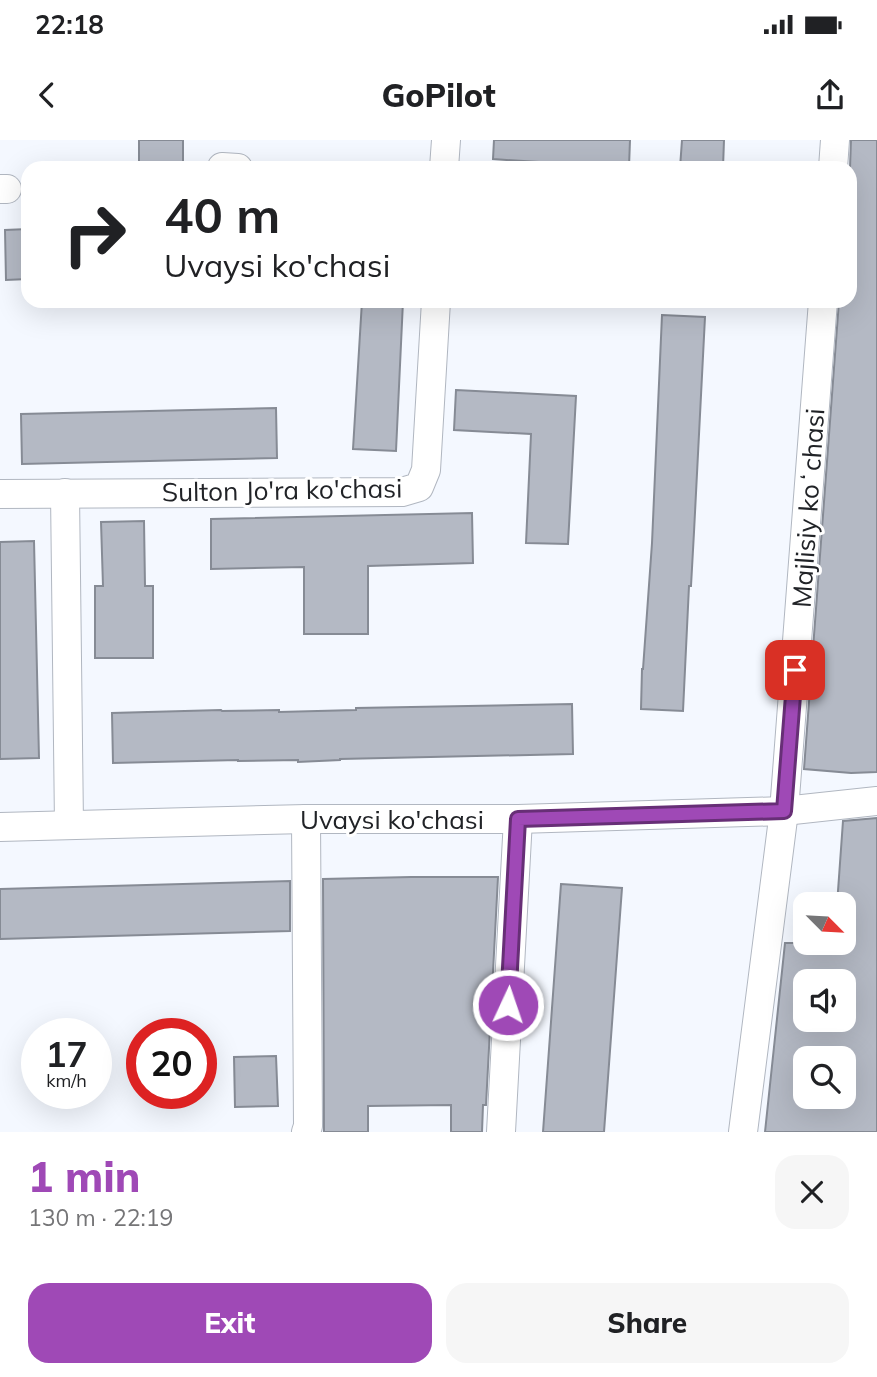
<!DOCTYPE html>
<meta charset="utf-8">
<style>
body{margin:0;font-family:Mulish,sans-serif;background:#f6f6f6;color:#202124;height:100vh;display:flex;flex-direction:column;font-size:26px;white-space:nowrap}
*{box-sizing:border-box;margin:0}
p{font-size:23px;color:#757577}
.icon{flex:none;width:38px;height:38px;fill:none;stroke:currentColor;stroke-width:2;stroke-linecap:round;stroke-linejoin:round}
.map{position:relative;height:992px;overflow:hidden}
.side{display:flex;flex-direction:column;background:#fff;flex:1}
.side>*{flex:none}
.hud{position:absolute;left:21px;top:21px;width:836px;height:147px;border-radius:21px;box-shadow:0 7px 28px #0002;background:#fff;color:#202124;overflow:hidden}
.needle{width:46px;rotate:114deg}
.buttons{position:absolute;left:793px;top:752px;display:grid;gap:14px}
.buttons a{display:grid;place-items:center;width:63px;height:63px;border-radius:14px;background:#fff;box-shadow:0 7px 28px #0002;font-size:35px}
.speed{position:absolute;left:21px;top:878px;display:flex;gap:14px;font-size:35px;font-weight:700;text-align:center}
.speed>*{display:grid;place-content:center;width:91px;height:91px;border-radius:50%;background:#fff;box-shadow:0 7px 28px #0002;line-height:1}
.speed small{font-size:18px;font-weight:400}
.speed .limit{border:10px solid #d22;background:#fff;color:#111}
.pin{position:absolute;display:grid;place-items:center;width:60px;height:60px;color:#fff;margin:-30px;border-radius:14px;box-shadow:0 4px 10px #0006}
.me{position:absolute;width:77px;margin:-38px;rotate:3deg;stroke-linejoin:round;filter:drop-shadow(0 0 5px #0008)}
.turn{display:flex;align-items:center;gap:24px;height:147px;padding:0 28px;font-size:32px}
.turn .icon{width:91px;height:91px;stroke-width:2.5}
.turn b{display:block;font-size:49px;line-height:60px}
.round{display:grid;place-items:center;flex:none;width:74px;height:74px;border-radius:21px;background:#f6f6f6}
.overview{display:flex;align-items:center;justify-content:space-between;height:119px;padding:0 28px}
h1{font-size:42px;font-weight:800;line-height:52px;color:#9f49b6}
.action{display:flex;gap:14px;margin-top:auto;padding:14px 28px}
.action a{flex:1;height:80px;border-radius:21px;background:#9f49b6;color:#fff;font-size:28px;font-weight:800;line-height:80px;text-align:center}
.action a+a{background:#f6f6f6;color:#202124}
.status{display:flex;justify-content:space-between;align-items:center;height:49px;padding:0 35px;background:#fff;direction:ltr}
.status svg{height:19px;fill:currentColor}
header{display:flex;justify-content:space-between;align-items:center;height:91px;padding:0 28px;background:#fff;font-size:32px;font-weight:800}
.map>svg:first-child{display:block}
.building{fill:#b4b9c4;stroke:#868b95;stroke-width:2;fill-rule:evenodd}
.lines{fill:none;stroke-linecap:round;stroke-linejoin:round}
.minor-casing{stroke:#b1b7c1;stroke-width:30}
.minor{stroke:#fff;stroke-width:28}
.route-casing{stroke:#672f76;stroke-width:18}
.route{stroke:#9f49b6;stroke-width:12}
.labels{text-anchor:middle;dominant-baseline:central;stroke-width:6;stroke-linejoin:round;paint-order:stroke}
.street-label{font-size:26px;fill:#212327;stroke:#fff}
</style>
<div class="status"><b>22:18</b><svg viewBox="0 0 49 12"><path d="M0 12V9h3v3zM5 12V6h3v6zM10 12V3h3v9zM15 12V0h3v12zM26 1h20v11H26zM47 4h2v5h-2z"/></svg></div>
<header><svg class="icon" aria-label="back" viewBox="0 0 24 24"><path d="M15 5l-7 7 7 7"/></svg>GoPilot<svg class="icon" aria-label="share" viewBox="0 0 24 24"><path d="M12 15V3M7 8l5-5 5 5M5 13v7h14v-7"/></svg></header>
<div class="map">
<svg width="877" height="992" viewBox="0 0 877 992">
<rect width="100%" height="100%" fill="#f4f8ff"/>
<g class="building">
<rect x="139" y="0" width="44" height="28"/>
<path d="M494,0H630L629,27L538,23V22L493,19Z"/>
<path d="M682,0H724L723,28H680Z"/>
<path d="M851,0H877V632L851,633L804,629L839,161H850V28Z"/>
<path d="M28,89V139L6,140L5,90Z"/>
<path d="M362,161H403L396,311L353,309Z"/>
<path d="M662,175L705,177L694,392L691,446H689L683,571L641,569L642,529H643L652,403Z"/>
<path d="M456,250L576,256L568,404L526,403L531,294L454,290Z"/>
<path d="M276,268L277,318L22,324L21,274Z"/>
<path d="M472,373L473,423L368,426V494H304V427L211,429V379Z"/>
<path d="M144,381L145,446H153V518H95V446H103L101,382Z"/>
<path d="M34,401L39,618L0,619V402Z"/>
<path d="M572,564L573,614L340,619V620L298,622V620L238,621V620L113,623L112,573L221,570L222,571L279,570V572L356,570V568Z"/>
<path d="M877,678V992H765L785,803H844V765H837L843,681ZM805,842H844V880H805ZM805,919H844V957H805Z"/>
<path d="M411,737H498L486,965H483L482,992H451V965L368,966V992H324L323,739Z"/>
<path d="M290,741V791L0,799V749Z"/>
<path d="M561,744L622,748L604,992H543Z"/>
<path d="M276,916L278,966L235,967L234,917Z"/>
</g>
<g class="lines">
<defs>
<g id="minor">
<path d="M222,27L238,28"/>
<path d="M444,28L446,0"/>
<path d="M833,28L835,0"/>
<path d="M0,49H7"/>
<path d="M65,353L69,685"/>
<path d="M0,354L402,352L419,347L426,330L436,161"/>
<path d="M306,679L308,986L306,992"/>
<path d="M0,687L306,679H518L784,671L877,661"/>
<path d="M501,992L518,679"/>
<path d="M743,992L784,671L823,161"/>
</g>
</defs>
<use href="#minor" class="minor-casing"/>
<use href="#minor" class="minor"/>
</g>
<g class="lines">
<defs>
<path id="route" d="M508,865L518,679L784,671L795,530"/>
</defs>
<use href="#route" class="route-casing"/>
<use href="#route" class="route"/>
</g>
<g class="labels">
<g class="street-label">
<text transform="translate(282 350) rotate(-1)">Sulton Jo'ra ko'chasi</text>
<text transform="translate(808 368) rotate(-86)">Majlisiy koʻchasi</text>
<text x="392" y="679">Uvaysi ko'chasi</text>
</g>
</g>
</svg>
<div class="buttons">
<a><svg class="needle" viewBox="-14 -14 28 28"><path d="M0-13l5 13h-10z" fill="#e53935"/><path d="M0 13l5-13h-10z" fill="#757577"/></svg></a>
<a><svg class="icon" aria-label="sound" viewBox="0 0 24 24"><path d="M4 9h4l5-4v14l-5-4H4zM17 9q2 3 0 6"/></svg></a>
<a><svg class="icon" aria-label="search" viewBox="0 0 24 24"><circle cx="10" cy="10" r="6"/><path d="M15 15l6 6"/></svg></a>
</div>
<div class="speed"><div>17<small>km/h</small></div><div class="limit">20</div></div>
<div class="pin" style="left:795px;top:530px;background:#d93025"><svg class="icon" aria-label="arrive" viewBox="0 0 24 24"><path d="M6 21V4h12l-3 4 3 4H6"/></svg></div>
<svg class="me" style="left:508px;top:865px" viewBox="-20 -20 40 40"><circle r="17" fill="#9f49b6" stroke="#fff" stroke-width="3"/><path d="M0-11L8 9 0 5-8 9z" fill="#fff"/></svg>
<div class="hud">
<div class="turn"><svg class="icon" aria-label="right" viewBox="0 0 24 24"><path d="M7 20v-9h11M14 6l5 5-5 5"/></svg><div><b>40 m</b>Uvaysi ko'chasi</div></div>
</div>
</div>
<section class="side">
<div class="overview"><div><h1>1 min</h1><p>130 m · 22:19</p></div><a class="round"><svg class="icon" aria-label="close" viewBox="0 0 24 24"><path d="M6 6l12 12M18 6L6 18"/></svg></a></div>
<div class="action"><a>Exit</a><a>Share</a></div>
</section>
